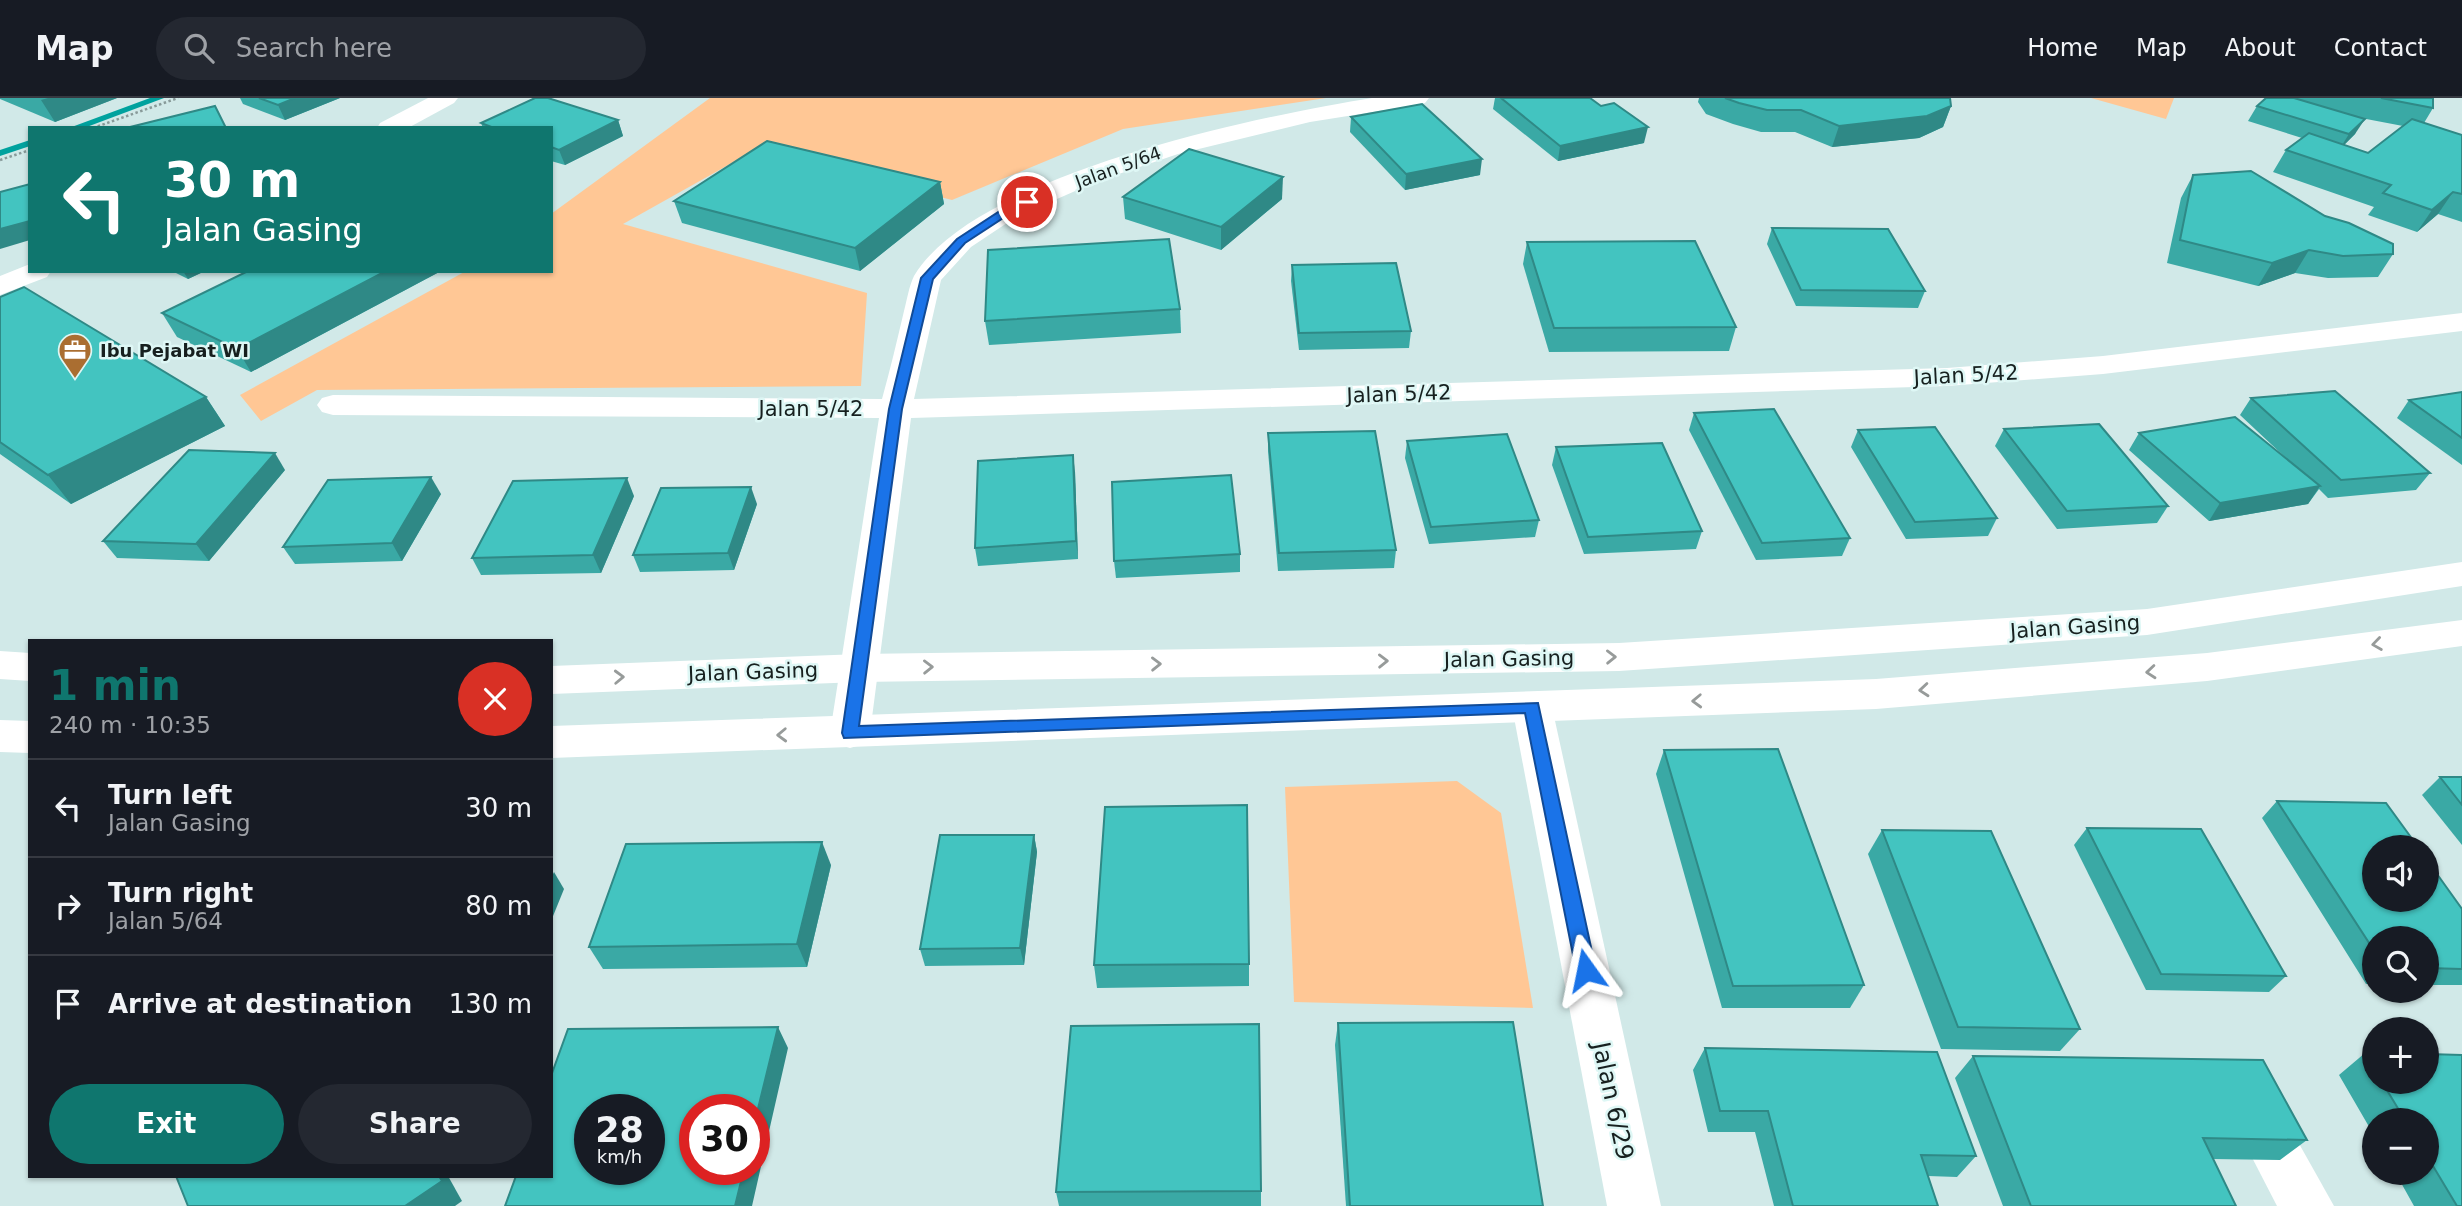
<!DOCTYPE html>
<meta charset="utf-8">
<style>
body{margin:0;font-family:"DejaVu Sans",sans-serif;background:#242831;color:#f1f3f6;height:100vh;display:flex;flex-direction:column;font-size:26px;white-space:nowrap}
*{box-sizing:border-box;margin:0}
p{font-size:23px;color:#9ea1a6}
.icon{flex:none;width:38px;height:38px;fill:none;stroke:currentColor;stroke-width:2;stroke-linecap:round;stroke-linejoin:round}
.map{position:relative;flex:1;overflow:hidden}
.details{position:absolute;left:28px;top:541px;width:525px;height:539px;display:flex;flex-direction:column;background:#171b24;border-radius:0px;box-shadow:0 2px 5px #0004}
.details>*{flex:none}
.banner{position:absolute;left:28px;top:28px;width:525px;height:147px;border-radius:0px;box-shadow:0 2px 5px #0004;background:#0f766e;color:#fff;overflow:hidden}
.tools{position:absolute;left:2362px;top:737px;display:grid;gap:14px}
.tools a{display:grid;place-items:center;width:77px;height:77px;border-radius:50%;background:#171b24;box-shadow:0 2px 5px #0004;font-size:35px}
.speed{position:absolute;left:574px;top:996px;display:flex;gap:14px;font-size:35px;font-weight:700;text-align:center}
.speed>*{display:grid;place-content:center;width:91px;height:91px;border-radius:50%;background:#171b24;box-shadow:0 2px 5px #0004;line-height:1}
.speed small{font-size:18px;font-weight:400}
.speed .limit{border:10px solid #d22;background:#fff;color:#111}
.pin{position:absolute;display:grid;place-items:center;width:60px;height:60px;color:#fff;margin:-30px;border:4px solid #fff;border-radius:50%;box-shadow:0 2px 7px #0007}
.me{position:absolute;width:77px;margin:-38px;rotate:348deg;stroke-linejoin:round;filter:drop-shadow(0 0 5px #0008)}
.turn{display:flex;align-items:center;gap:24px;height:147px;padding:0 21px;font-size:32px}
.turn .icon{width:91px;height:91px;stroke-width:2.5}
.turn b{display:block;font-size:49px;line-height:60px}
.round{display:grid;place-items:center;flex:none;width:74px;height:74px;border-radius:37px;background:#242831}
.head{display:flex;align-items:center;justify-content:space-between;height:119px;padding:0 21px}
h1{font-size:42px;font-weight:700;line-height:52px;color:#0f766e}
.action{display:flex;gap:14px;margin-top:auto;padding:14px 21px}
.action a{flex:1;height:80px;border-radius:42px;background:#0f766e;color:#fff;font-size:28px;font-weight:700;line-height:80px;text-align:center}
.action a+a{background:#242831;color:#f1f3f6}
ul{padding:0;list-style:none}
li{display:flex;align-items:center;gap:21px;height:98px;padding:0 21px;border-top:2px solid #363941}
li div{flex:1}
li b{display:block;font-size:26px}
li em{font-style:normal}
header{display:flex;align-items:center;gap:42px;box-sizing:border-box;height:98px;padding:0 35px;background:#171b24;border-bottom:2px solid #363941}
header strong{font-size:33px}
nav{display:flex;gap:38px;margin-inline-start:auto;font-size:24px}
.search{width:490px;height:63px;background:#242831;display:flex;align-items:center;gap:18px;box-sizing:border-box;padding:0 24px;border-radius:38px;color:#9ea1a6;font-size:26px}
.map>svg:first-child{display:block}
.green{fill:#ffc795}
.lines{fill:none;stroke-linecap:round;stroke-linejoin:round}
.stream{fill:#00a29e;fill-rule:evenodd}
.path{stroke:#889a99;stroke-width:2.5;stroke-dasharray:2.5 2.5;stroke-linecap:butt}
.minor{fill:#fff;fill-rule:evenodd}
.major{fill:#fff;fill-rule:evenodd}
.wall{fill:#3aa9a5;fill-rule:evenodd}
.shaded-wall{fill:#2f8986}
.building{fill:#43c4c0;stroke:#2f8986;stroke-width:2;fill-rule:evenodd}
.oneway{stroke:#979b9a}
.route{fill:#1a73e8;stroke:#114b97;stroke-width:2}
.labels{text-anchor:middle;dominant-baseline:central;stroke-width:5;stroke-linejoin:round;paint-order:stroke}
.far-street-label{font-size:18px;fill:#17201f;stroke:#def7f5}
.far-poi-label{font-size:18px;font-weight:bold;fill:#17201f;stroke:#def7f5;text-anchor:start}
.street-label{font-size:21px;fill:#17201f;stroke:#def7f5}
.near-street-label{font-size:24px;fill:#17201f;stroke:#def7f5}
</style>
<header>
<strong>Map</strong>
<div class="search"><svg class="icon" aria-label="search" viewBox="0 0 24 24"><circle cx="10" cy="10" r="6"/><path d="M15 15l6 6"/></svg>Search here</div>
<nav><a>Home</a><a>Map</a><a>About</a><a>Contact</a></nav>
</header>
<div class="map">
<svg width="2462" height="1108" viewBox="0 0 2462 1108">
<rect width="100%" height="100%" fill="#d1e9e8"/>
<g class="green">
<path d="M710,0H1326L1123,31L952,102L755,52L623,126L867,195L861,288L317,292L261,323L240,297L466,173H551V116Z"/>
<path d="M2091,0H2174L2166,21Z"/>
<path d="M1457,683L1501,715L1533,910L1294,904L1285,689Z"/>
</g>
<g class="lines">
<g class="stream">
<path d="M150,0H164L84,30H69Z"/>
<path d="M30,42V48L0,58V52Z"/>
</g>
<g class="path">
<path d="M93,30L178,0"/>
<path d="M0,62L30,52"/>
</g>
<g class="minor">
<path d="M428,0H458L454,5L408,30H377L380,25Z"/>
<path d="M1372,0H1429L1425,5L1417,7L1310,24L1178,56L1098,83L1016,119L971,149L941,182L914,301L1947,270L2103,258L2462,215V233L2103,276L1947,288L911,320L870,635L864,646L850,650L836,646L830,635L879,320L333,317L322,314L317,307L322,300L333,297L882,301C890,272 897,243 904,213C907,202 909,188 914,178C975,76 1260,18 1372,0Z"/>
<path d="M30,166V173H51L47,179L0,197V178Z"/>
<path d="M1532,594L1546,598L1552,609L1661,1108H1607L1512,609L1518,598Z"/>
<path d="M2270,1019L2288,1026L2334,1108H2277L2244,1044L2252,1026Z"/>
</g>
<g class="major">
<path d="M2462,464V488L2147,537L1619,573L860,584L551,596V568L860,556L1619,545L2147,511Z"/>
<path d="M2462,522V548L2207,583L1876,611L551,660V628L1876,581L2207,555Z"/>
<path d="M0,553L30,555V583L0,581Z"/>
<path d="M0,622L30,623V655L0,654Z"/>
</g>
</g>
<g class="wall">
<path d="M0,0H117L55,24L0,1Z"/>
<path d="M240,0H340L285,22L243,6Z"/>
<path d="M1495,0H1590L1644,45L1558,63L1493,11Z"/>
<path d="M1699,0H1950L1951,8L1943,29L1919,40L1832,49L1795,34H1761L1733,26L1706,16L1698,4Z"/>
<path d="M2266,0H2433V10L2424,25L2462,37V124L2438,116L2417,134L2368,117L2374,109L2273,74L2286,52L2302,40L2248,23L2257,8ZM2361,20L2403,28L2368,55L2344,47L2355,36Z"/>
<path d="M1351,19L1480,77L1405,92L1350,34Z"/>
<path d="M618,22L623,38L565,67L551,63V30H483L481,25Z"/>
<path d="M2193,77L2325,118L2393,156L2378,179L2328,180L2295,175L2258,188L2167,165L2181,100Z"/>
<path d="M940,84L944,106L860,173L682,125L674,103Z"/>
<path d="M1123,99L1282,101L1221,152L1125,121Z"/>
<path d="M1772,130L1925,193L1918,210L1796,208L1767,146Z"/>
<path d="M1527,144L1736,229L1729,253L1549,254L1523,166Z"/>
<path d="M1292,167L1411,233L1409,250L1299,252L1291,183Z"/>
<path d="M172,173H205L188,181Z"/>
<path d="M248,173H441L251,274L177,239L162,215Z"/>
<path d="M0,199L206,299L225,328L71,406L0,356Z"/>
<path d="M1180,211L1181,235L989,247L985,223Z"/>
<path d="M2462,294V367L2397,320L2409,302Z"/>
<path d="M2251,300L2430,375L2416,392L2328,400L2319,391L2308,406L2209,423L2129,352L2139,335L2289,363L2240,317Z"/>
<path d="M1694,315L1850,440L1842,458L1756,462L1689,332Z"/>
<path d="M2004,331L2168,408L2157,425L2057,431L1995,348Z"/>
<path d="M1858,332L1997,420L1988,438L1906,441L1851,349Z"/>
<path d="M1268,335L1396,452L1394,470L1278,473L1268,353Z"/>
<path d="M1407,343L1539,422L1535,439L1429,446L1405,360Z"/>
<path d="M1556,349L1702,433L1696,451L1584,456L1552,367Z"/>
<path d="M285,372L209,463L117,460L103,443Z"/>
<path d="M1075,374L1078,461L978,468L975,450Z"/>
<path d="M441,396L402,463L295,466L283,449Z"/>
<path d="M634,398L601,475L481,477L472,460Z"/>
<path d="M757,406L734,472L640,474L633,457Z"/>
<path d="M1240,456V474L1116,480L1114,463Z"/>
<path d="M1664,652L1864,887L1850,910H1722L1656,676Z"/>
<path d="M2440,679H2462V747L2422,697Z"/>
<path d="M2277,703L2462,811V887H2427V840H2375V886H2366L2262,720Z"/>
<path d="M2087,730L2286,878L2269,894L2146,892L2074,747Z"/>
<path d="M1882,732L2080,931L2060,953L1941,951L1868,756Z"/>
<path d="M1034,737L1037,754L1024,867L925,868L920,851Z"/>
<path d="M831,767L807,869L603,871L589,849Z"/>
<path d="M1249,866V888L1097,890L1094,867Z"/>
<path d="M1338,925L1543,1108H1346L1335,947Z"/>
<path d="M1705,950L1976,1058L1957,1079L1928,1078L1938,1108H1774L1755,1034H1708L1693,972Z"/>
<path d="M2365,955H2375V984H2427L2462,1108H2414L2395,1074H2427V1022H2375V1039L2339,977Z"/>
<path d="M1973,958L2307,1042L2280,1062L2213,1061L2236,1108H2003L1955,980Z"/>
<path d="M1261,1093V1108H1059L1056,1094Z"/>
</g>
<g class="shaded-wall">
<path d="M48,0H117L55,24L41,2Z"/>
<path d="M295,0H340L285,22L278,7Z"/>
<path d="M1951,8L1943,29L1919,40L1832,49L1839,28Z"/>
<path d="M2365,21L2355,36L2339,52L2349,36Z"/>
<path d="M618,22L623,38L565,67L559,52Z"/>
<path d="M1648,29L1644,45L1558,63L1560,48Z"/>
<path d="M1482,61L1480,77L1405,92L1406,76Z"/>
<path d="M1283,79L1282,101L1221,152V129Z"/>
<path d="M940,84L944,106L860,173L855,150Z"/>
<path d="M2453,94L2438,116L2417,134L2432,112Z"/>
<path d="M30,123V142L0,151V131Z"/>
<path d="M2309,152L2295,175L2258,188L2272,165Z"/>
<path d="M183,173H205L188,181Z"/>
<path d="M386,173H441L251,274L237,251Z"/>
<path d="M206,299L225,328L71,406L48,377Z"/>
<path d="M275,355L285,372L209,463L196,446Z"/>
<path d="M1073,357L1075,374L1078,461L1076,443Z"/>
<path d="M431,379L441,396L402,463L392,445Z"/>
<path d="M627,380L634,398L601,475L593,457Z"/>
<path d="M2320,388L2308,406L2209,423L2220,405Z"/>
<path d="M751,389L757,406L734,472L728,455Z"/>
<path d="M1034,737L1037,754L1024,867L1020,850Z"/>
<path d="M822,744L831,767L807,869L797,846Z"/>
<path d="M554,774L564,791L551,823V780Z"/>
<path d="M778,929L788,950L752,1108H735L744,1071H754V1027Z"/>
<path d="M439,1078H448L462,1103L455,1108H405Z"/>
</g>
<g class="building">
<path d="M259,0H295L278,7Z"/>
<path d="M535,0H548L618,22L559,52L551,49V30H494L481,25Z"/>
<path d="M1501,0H1590L1601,8L1614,5L1648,29L1560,48Z"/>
<path d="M1725,0H1950L1951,8L1927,18L1839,28L1801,12H1767L1739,5Z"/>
<path d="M2266,0H2294L2365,21L2349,36L2257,8Z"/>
<path d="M2381,0H2433V10Z"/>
<path d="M1422,6L1482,61L1406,76L1351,19Z"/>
<path d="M215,8L226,30H126Z"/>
<path d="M2412,21L2462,37V96L2453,94L2432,112L2383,95L2391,87L2286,52L2309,35L2368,55Z"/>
<path d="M767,43L940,84L855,150L674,103Z"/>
<path d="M1189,51L1283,79L1221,129L1123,99Z"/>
<path d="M2251,73L2325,118L2349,125L2393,146V156L2343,158L2309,152L2272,165L2180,142L2193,77Z"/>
<path d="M30,86V123L0,131V94Z"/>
<path d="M1772,130L1888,131L1925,193L1801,192Z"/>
<path d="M1169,141L1180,211L985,223L988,152Z"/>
<path d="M1695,143L1736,229L1554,230L1527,144Z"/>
<path d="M1396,165L1411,233L1299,235L1292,167Z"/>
<path d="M248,173H386L237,251L162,215Z"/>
<path d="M24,189L206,299L48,377L0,344V199Z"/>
<path d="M2335,293L2430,375L2341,382L2251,300Z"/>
<path d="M2462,294V340L2409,302Z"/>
<path d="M1774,311L1850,440L1762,445L1694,315Z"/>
<path d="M2235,319L2320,388L2220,405L2139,335Z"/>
<path d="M2099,326L2168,408L2067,413L2004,331Z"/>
<path d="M1935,329L1997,420L1915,424L1858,332Z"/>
<path d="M1375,333L1396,452L1279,455L1268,335Z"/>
<path d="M1507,336L1539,422L1431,429L1407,343Z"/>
<path d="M1662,345L1702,433L1588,439L1556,349Z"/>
<path d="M189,352L275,355L196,446L103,443Z"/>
<path d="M1073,357L1076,443L975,450L978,363Z"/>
<path d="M1231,377L1240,456L1114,463L1112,384Z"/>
<path d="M431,379L392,445L283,449L328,382Z"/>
<path d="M627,380L593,457L472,460L513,383Z"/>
<path d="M751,389L728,455L633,457L661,390Z"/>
<path d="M1778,651L1864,887L1733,888L1664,652Z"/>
<path d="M2440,679H2462V707Z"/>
<path d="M2277,703L2386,705L2418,749H2375V802H2427V762L2462,811V871L2427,870V840H2375V854Z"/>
<path d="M1247,707L1249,866L1094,867L1105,709Z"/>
<path d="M2087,730L2201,731L2286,878L2161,876Z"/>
<path d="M1882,732L1991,733L2080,931L1958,929Z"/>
<path d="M940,737H1034L1020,850L920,851Z"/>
<path d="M822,744L797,846L589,849L626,746Z"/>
<path d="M1513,924L1543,1108H1350L1338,925Z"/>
<path d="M1259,926L1261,1093L1056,1094L1071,928Z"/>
<path d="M778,929L754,1027V1012H695V1071H744L735,1108H505L516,1078H551V978L568,931ZM590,1012H649V1071H590Z"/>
<path d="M1705,950L1937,954L1976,1058L1921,1057L1938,1108H1793L1768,1013H1720Z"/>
<path d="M2365,955H2375V971Z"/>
<path d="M2427,956L2462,957V1108H2457L2427,1058V1022H2405L2382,984H2427Z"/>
<path d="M1973,958L2263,962L2307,1042L2203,1040L2236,1108H2031Z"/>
<path d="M176,1078H439L442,1083L405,1108H188Z"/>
</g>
<defs><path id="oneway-chevron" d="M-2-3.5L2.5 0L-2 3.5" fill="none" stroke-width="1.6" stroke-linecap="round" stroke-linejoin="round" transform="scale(1.75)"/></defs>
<g class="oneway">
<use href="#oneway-chevron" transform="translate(2377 546) rotate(172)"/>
<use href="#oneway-chevron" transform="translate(1611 559) rotate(-1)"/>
<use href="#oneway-chevron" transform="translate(1383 563) rotate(-1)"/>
<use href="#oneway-chevron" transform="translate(1156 566) rotate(-1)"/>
<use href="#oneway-chevron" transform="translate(928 569) rotate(-1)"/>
<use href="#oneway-chevron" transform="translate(2151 574) rotate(175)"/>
<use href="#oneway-chevron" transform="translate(619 579) rotate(-2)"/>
<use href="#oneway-chevron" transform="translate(1924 592) rotate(175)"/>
<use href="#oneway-chevron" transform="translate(1697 603) rotate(178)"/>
<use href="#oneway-chevron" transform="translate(782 637) rotate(178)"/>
</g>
<path class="route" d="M1027,101L1031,102V106L1011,115L965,145L933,181L902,311L859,628L1538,605L1596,872L1593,878L1586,880L1579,878L1576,872L1525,615L844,640L842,635L889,311L921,180L957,141L1003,111Z"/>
<defs>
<symbol id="office-pin" viewBox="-11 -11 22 30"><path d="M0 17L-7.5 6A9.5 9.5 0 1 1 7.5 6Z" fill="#aa6e31" stroke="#def7f5"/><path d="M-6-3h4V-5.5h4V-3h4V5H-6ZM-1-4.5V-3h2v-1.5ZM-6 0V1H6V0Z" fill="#fff"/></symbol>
</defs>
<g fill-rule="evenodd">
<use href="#office-pin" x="56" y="233" width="38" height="52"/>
</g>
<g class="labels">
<g class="far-street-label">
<text transform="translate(1118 69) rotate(-20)">Jalan 5/64</text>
</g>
<g class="far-poi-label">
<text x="100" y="252">Ibu Pejabat WI</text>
</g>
<g class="street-label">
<text transform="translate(1966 277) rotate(-3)">Jalan 5/42</text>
<text transform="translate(1399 296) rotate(-2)">Jalan 5/42</text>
<text x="811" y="311">Jalan 5/42</text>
<text transform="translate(2075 529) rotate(-4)">Jalan Gasing</text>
<text transform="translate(1509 561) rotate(-1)">Jalan Gasing</text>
<text transform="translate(753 574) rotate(-2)">Jalan Gasing</text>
</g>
<g class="near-street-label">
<text transform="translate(1613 1003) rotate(78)">Jalan 6/29</text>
</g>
</g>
</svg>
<div class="tools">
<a><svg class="icon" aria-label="sound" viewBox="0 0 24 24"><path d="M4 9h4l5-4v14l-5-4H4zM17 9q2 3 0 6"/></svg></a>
<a><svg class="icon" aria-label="search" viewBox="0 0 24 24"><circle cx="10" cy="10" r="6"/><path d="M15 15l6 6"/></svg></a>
<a>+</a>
<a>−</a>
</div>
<div class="speed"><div>28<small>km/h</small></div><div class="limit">30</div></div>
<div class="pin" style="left:1027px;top:104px;background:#d93025"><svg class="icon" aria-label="arrive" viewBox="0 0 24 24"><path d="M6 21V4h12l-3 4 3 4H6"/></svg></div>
<svg class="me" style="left:1586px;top:872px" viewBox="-20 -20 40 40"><path d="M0-17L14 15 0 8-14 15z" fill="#1a73e8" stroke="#fff" stroke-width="4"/></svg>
<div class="banner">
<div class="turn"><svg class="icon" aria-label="left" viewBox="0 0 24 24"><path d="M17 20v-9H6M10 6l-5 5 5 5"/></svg><div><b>30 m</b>Jalan Gasing</div></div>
</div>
<section class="details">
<div class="head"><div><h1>1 min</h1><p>240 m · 10:35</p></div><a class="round" style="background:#d93025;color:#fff"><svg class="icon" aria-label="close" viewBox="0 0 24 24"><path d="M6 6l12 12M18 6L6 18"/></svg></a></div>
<ul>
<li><svg class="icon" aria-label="left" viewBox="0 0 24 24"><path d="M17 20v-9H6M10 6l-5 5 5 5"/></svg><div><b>Turn left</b><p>Jalan Gasing</p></div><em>30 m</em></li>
<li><svg class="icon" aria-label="right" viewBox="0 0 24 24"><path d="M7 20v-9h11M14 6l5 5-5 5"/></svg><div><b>Turn right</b><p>Jalan 5/64</p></div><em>80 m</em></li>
<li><svg class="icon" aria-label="arrive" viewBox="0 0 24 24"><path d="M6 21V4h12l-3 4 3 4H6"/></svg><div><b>Arrive at destination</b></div><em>130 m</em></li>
</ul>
<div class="action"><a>Exit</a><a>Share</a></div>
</section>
</div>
